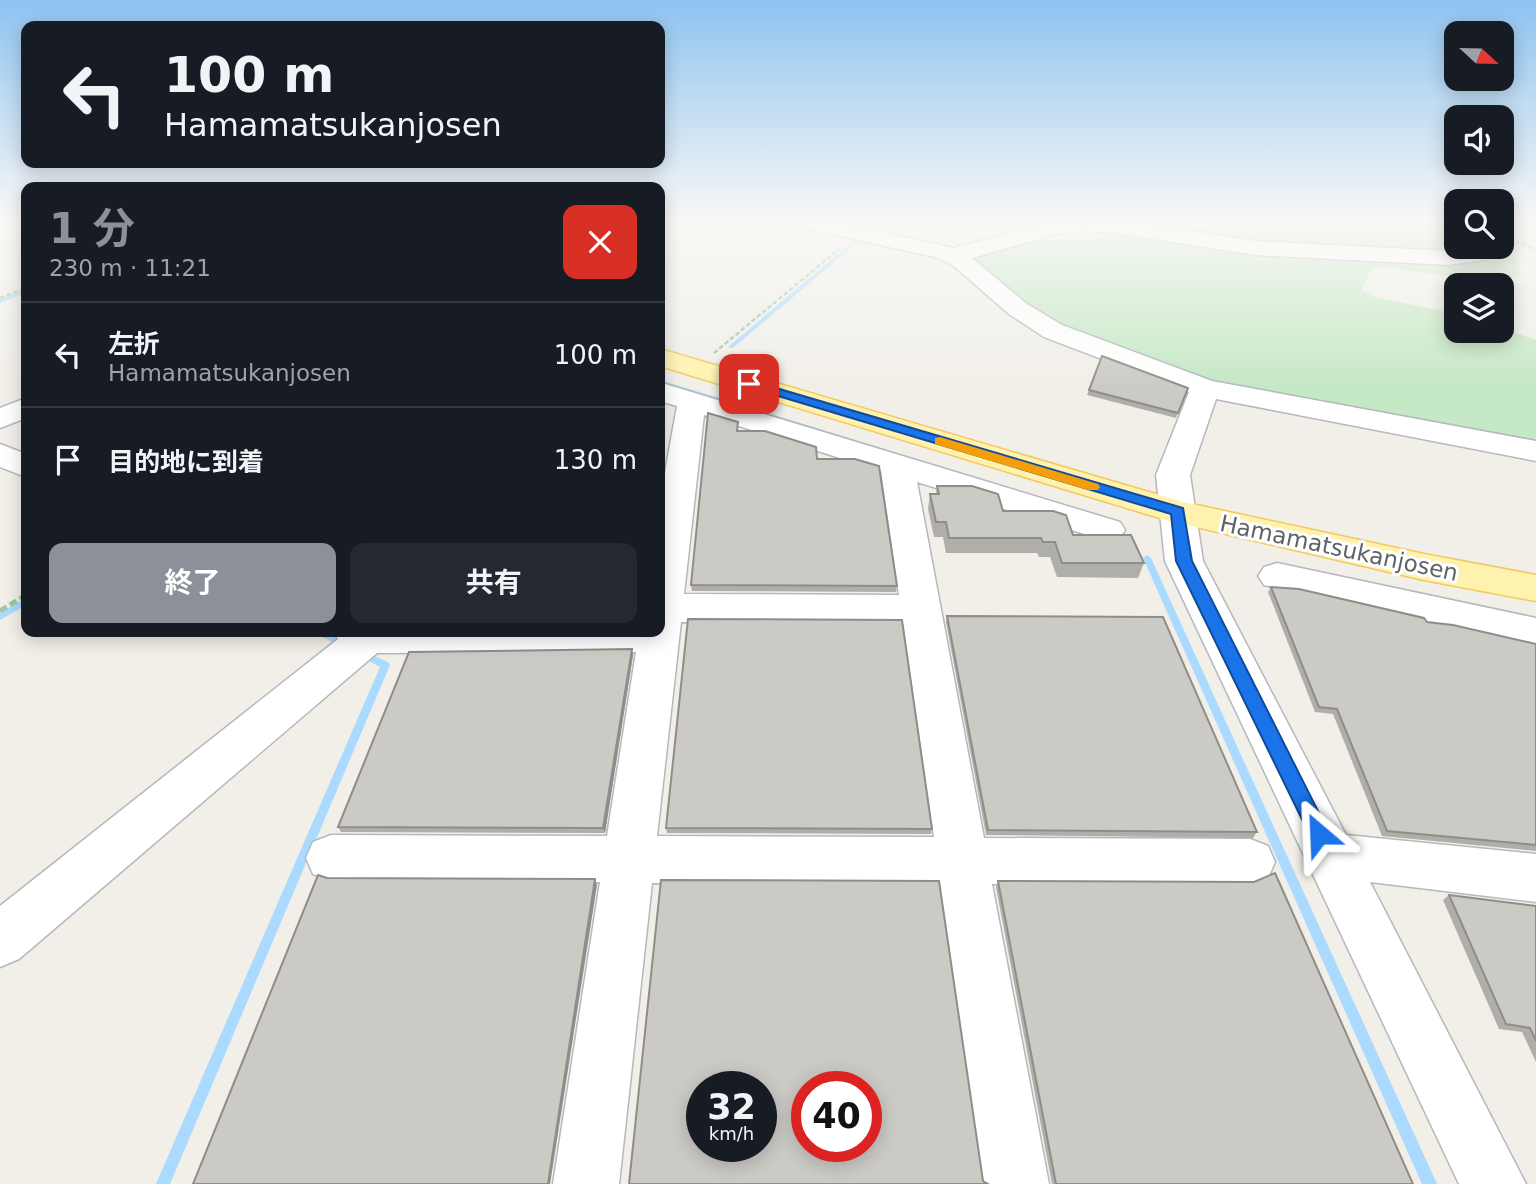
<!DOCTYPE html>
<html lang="ja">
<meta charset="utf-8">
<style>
body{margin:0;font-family:"DejaVu Sans","Noto Sans JP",sans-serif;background:#242831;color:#f1f3f6;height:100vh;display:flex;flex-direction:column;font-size:26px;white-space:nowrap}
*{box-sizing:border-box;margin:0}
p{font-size:23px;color:#9ea1a6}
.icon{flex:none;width:38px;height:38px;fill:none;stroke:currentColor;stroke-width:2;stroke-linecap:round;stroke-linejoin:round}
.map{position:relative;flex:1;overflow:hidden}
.sheet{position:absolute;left:21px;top:182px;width:644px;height:455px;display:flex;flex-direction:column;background:#171b24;border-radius:14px;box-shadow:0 4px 18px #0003}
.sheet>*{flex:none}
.guide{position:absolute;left:21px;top:21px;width:644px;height:147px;border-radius:14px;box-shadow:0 4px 18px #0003;background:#171b24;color:#f1f3f6;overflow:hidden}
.needle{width:46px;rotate:112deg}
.controls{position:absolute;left:1444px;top:21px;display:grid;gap:14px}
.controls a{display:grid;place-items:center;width:70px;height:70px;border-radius:14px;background:#171b24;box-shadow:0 4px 18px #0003;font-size:35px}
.speed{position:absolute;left:686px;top:1071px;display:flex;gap:14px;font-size:35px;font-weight:700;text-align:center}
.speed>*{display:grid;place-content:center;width:91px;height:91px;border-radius:50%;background:#171b24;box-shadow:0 4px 18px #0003;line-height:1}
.speed small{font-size:18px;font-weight:400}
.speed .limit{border:10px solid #d22;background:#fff;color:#111}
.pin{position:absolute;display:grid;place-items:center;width:60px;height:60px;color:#fff;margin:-30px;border-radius:14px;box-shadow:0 4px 10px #0006}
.me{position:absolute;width:77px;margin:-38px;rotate:334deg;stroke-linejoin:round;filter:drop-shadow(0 0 5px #0008)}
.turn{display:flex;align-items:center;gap:24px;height:147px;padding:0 28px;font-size:32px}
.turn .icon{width:91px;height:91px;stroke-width:2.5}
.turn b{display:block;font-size:49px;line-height:60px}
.round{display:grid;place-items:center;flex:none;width:74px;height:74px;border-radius:14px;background:#242831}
.summary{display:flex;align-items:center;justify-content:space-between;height:119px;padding:0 28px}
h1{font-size:42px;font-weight:700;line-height:52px;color:#8c9099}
.cta{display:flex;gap:14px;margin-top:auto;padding:14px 28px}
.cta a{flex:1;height:80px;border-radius:14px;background:#8c9099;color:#fff;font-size:28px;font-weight:700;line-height:80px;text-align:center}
.cta a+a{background:#242831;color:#f1f3f6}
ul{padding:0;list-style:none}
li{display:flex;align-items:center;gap:21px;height:105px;padding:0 28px;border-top:2px solid #363941}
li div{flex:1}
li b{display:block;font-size:26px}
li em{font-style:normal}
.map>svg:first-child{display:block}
.green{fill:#c5e8c5}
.water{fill:#aadaff}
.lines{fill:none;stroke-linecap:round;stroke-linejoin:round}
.stream{fill:#aadaff;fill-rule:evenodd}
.minor-casing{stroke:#b5b8bc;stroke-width:3}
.major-casing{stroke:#f2c960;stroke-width:3}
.path-far1{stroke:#9cc7a9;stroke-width:2.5;stroke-dasharray:4.5 2.5;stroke-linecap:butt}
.path{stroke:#9cc7a9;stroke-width:5;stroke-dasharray:8 3.5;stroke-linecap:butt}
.minor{fill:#fff;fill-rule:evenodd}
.major{fill:#fff2af;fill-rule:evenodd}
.wall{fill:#afaea9}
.shaded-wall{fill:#8f8d8a}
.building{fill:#cccac5;stroke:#8f8d8a;stroke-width:2;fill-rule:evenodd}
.route{fill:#1a73e8;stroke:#114b97;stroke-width:2}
.slow{fill:#f59e0b}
.labels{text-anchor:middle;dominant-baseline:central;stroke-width:6;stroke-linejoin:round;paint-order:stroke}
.street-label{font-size:23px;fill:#5f6368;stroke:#fff}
</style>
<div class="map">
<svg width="1536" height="1184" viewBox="0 0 1536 1184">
<rect width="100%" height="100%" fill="#f1efe8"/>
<path class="green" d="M1203,221H1456V247H1502V239L1518,261L1521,274L1516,278L1460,277L1380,267L1371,270L1361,291L1375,297L1456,314V331H1502V328L1536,340V447L1230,389L1059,329L977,265L976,259L981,254L1032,240H1098L1109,231L1197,226Z"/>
<path class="water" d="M660,380L1060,503L1058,509L660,386Z"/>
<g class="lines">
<g class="stream">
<path d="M877,221H882L869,233H865V231Z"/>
<path d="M858,237L863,238L733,348H729V346Z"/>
<path d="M26,289V293L0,303V299Z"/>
<path d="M1147,555L1151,558L1437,1184H1422L1143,558Z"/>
<path d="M26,598V605L0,620V613Z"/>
<path d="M315,632H326L344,641L346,643L344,645H338L316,634Z"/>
<path d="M366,652L388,662L390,665L170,1184H156L380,667L363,658L361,656L363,654Z"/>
</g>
<defs>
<g id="minor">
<path d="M788,221H831L954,248L1054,221H1129L1255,241L1448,251L1467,249L1466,247H1488L1490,251L1484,260L1448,265L1255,255L1116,233L1083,231L1056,234L972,258L1027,304L1062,325L1212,381L1536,441V461L1216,399L1190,475L1203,561L1346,835L1536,854V902L1370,882L1526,1184H1459L1165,561L1156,475L1189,392L1044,337L1009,314L955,267L939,258L799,227L791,226Z"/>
<path d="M665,384L1120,522L1125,530L1120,538L1107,541L917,482L984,838L1250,839L1268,846L1275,862L1268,878L1250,885L992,884L1049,1184H983L940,884L652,883L619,1184H553L600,882L331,881L313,874L306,858L313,842L331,835L607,836L636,652L377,653L19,959L0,967V906L338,639L334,632H660V500L677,406L660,401V385ZM704,415L881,471L899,595L684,594ZM681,622L903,623L934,837L657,836Z"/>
<path d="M26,398V418L0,428V408Z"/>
<path d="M0,444L26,454V477L0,467Z"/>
<path d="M1277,563L1536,618V648L1264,585L1258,576L1264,567Z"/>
</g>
<path id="major" d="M660,349L1183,502L1424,554L1536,575V601L1424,580L1166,520L660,366Z"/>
</defs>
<use href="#minor" class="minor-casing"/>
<use href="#major" class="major-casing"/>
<g class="path-far1">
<path d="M1502,236L1536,250"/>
<path d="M0,298L26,288"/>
<path d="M714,353L839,249"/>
</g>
<path class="path" d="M0,611L26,595"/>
<use href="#minor" class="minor"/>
<use href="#major" class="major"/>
</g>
<g class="wall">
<path d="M1188,388L1176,418L1087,395L1089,390Z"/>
<path d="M738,431L817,459L897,586L896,592L692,591L691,585Z"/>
<path d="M937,486L1003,511L1073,535L1144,563L1138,578L1057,577L1050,557H1039L1037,553H946L943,537H934L928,509L930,494H936Z"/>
<path d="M1271,587L1427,622L1536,644V851L1382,836L1333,714L1315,712L1268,592Z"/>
<path d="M947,616L1257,832L1253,838L986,835L946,622Z"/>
<path d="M633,655L605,833L341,832L338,827Z"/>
<path d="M666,828L932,829L931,834L667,833Z"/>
<path d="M998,881L1413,1184H1052L996,887Z"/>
<path d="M1449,895L1536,906V1062L1522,1032L1499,1029L1443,900Z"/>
</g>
<g class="shaded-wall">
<path d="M632,649L633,655L605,833L603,828Z"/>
<path d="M595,879L597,885L550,1184H548Z"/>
</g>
<g class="building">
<path d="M1102,356L1188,388L1178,413L1089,390Z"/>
<path d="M708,413L738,422L737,431H765L816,447L817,459H855L879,466L897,586L691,585Z"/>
<path d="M937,486H972L998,494L1003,511H1053L1066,515L1073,535H1131L1144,563H1062L1055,542H1043L1041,538H949L946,522H936L930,494H939Z"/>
<path d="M1271,587L1299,589L1424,618L1427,622L1453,625L1536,644V845L1387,831L1337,709L1319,707Z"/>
<path d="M947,616L1163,617L1257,832L988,830Z"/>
<path d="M688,619L902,620L932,829L666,828Z"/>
<path d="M632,649L603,828L338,827L409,652Z"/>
<path d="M1275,873L1413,1184H1056L998,881L1254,882Z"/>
<path d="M318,875L327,878L595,879L548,1184H193Z"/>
<path d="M661,880L939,881L983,1181L988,1184H629ZM702,1087H761V1146H702ZM807,1087H866V1146H807Z"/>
<path d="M1449,895L1536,906V1041L1530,1028L1506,1024Z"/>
</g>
<linearGradient id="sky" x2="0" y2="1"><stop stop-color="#8fc3f1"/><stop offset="0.57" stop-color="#f9f8f5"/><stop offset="1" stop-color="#f9f8f5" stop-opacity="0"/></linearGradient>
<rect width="1536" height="387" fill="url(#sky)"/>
<path class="route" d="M749,380L1183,508L1192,561L1326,827L1329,834L1326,840L1319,843L1312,840L1176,561L1171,514L745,386L743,384Z"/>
<path class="slow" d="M940,437L1098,484L1100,487L1098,490H1088L935,444V438Z"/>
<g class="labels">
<g class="street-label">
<text transform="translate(1339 548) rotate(12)">Hamamatsukanjosen</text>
</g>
</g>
</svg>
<div class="controls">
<a><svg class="needle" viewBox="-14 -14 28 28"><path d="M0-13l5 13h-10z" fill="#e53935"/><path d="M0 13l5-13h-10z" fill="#9ea1a6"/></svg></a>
<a><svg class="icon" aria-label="sound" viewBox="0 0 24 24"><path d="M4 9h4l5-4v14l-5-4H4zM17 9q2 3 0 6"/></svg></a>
<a><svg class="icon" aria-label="search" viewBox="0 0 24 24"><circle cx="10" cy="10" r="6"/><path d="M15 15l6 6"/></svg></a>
<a><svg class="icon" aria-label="layers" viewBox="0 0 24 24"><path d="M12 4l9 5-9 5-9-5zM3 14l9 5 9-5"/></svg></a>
</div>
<div class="speed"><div>32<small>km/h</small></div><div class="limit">40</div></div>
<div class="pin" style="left:749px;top:384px;background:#d93025"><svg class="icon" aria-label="arrive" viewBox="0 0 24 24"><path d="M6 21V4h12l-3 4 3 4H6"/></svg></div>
<svg class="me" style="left:1319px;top:834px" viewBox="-20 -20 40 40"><path d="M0-17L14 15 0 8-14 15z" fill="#1a73e8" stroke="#fff" stroke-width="4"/></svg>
<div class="guide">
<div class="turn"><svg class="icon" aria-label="left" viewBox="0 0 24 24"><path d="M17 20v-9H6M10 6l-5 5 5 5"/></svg><div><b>100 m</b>Hamamatsukanjosen</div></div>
</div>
<section class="sheet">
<div class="summary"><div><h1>1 分</h1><p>230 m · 11:21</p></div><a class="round" style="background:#d93025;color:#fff"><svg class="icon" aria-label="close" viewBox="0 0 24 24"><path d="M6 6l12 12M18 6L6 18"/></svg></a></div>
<ul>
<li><svg class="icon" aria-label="left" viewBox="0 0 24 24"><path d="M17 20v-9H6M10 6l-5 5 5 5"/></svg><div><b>左折</b><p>Hamamatsukanjosen</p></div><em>100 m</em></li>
<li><svg class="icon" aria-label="arrive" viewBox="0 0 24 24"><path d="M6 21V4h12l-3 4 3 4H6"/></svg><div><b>目的地に到着</b></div><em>130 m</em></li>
</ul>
<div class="cta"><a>終了</a><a>共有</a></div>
</section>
</div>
